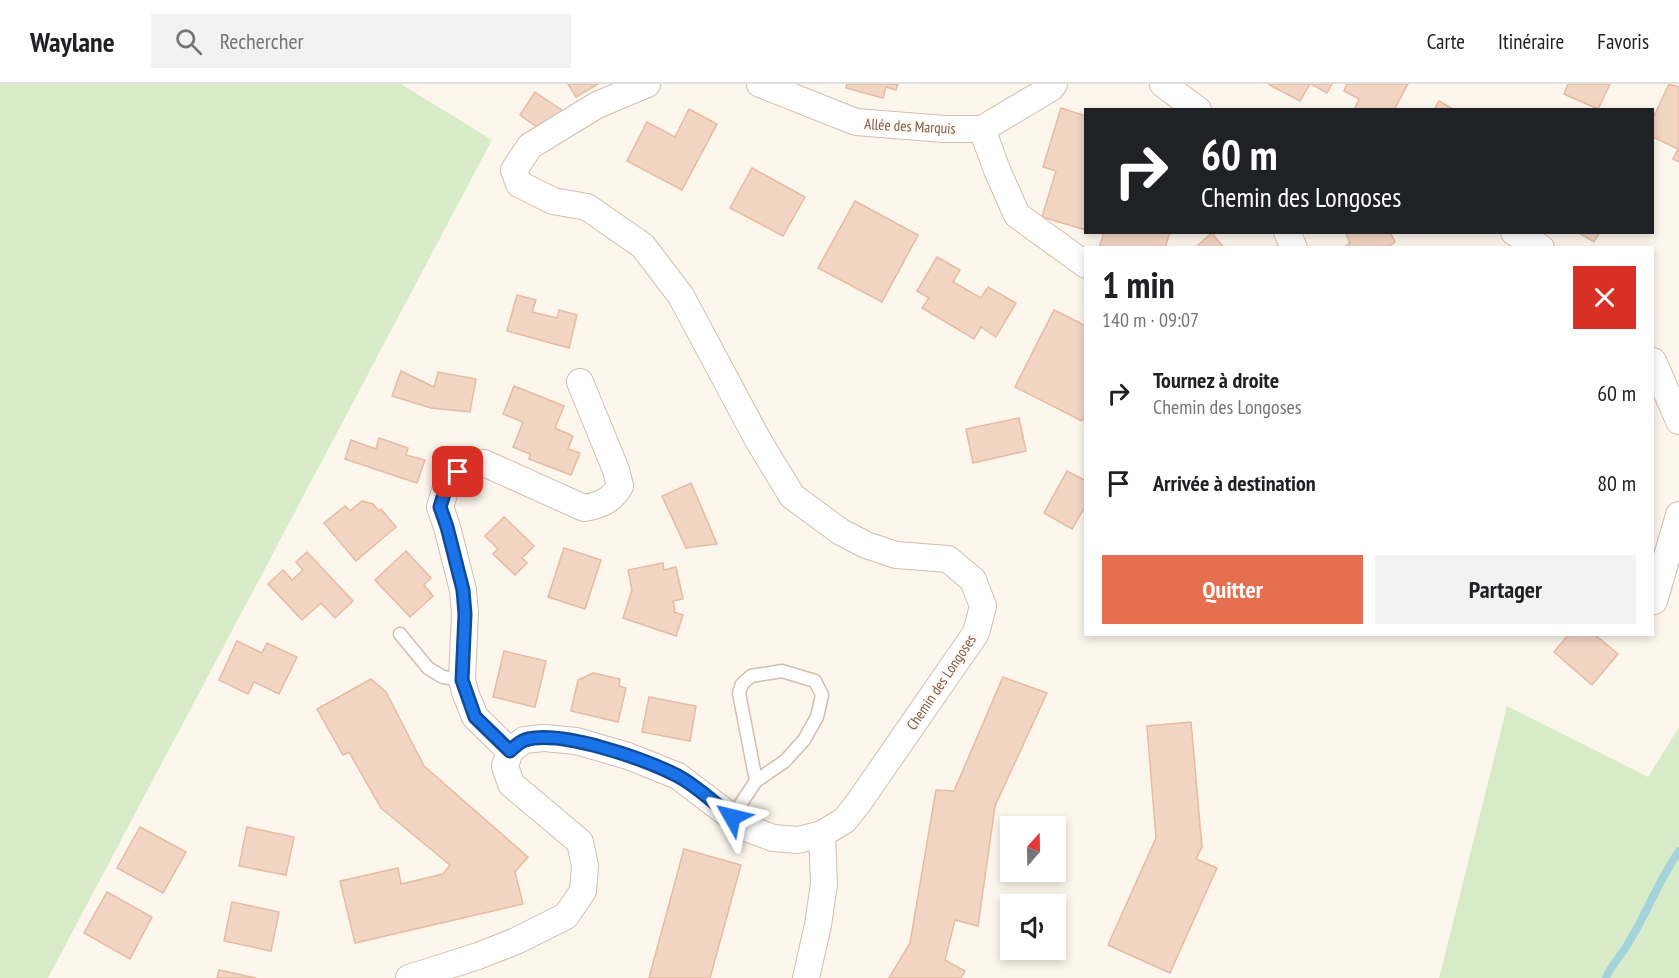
<!DOCTYPE html>
<html lang="fr">
<meta charset="utf-8">
<style>
body{margin:0;font-family:"PT Sans Narrow",sans-serif;background:#f2f2f2;color:#202124;height:100vh;display:flex;flex-direction:column;font-size:22px;white-space:nowrap}
*{box-sizing:border-box;margin:0}
p{font-size:20px;color:#757577}
.icon{flex:none;width:33px;height:33px;fill:none;stroke:currentColor;stroke-width:2;stroke-linecap:round;stroke-linejoin:round}
.map{position:relative;flex:1;overflow:hidden}
.drawer{position:absolute;left:1084px;top:162px;width:570px;height:390px;display:flex;flex-direction:column;background:#fff;border-radius:0px;box-shadow:0 3px 9px #0003}
.drawer>*{flex:none}
.banner{position:absolute;left:1084px;top:24px;width:570px;height:126px;border-radius:0px;box-shadow:0 3px 9px #0003;background:#202124;color:#fff;overflow:hidden}
.needle{width:39px;rotate:20deg}
.tools{position:absolute;left:1000px;top:732px;display:grid;gap:12px}
.tools a{display:grid;place-items:center;width:66px;height:66px;border-radius:0px;background:#fff;box-shadow:0 3px 9px #0003;font-size:30px}
.pin{position:absolute;display:grid;place-items:center;width:51px;height:51px;color:#fff;margin:-26px;border-radius:12px;box-shadow:0 3px 9px #0006}
.me{position:absolute;width:66px;margin:-33px;rotate:307deg;stroke-linejoin:round;filter:drop-shadow(0 0 4px #0008)}
.turn{display:flex;align-items:center;gap:21px;height:126px;padding:0 18px;font-size:27px}
.turn .icon{width:78px;height:78px;stroke-width:2.5}
.turn b{display:block;font-size:42px;line-height:51px}
.round{display:grid;place-items:center;flex:none;width:63px;height:63px;border-radius:0px;background:#f2f2f2}
.summary{display:flex;align-items:center;justify-content:space-between;height:102px;padding:0 18px}
h1{font-size:36px;font-weight:700;line-height:45px}
.action{display:flex;gap:12px;margin-top:auto;padding:12px 18px}
.action a{flex:1;height:69px;border-radius:0px;background:#e76f51;color:#fff;font-size:24px;font-weight:700;line-height:69px;text-align:center}
.action a+a{background:#f2f2f2;color:#202124}
ul{padding:0;list-style:none}
li{display:flex;align-items:center;gap:18px;height:90px;padding:0 18px}
li div{flex:1}
li b{display:block;font-size:22px}
li em{font-style:normal}
header{display:flex;align-items:center;gap:36px;box-sizing:border-box;height:84px;padding:0 30px;background:#fff;border-bottom:2px solid #e0e0e0}
header strong{font-size:28px}
nav{display:flex;gap:33px;margin-inline-start:auto;font-size:21px}
.search{width:420px;height:54px;background:#f2f2f2;display:flex;align-items:center;gap:15px;box-sizing:border-box;padding:0 21px;border-radius:0px;color:#757577;font-size:22px}
.map>svg:first-child{display:block}
.green{fill:#d8ecc9}
.lines{fill:none;stroke-linecap:round;stroke-linejoin:round}
.stream{stroke:#a5d3da;stroke-width:8}
.building{fill:#f3d5c3;stroke:#e6bba3;stroke-width:1.5}
.lane-casing{stroke:#d1beb0;stroke-width:15}
.street-casing{stroke:#d1beb0;stroke-width:28}
.lane{stroke:#fff;stroke-width:12}
.street{stroke:#fff;stroke-width:26}
.route-casing{stroke:#114b97;stroke-width:15}
.route{stroke:#1a73e8;stroke-width:10}
.labels{text-anchor:middle;dominant-baseline:central;stroke-width:4.5;stroke-linejoin:round;paint-order:stroke}
.street-label{font-size:15px;fill:#7a5c4d;stroke:#fffaf3}
</style>
<header>
<strong>Waylane</strong>
<div class="search"><svg class="icon" aria-label="search" viewBox="0 0 24 24"><circle cx="10" cy="10" r="6"/><path d="M15 15l6 6"/></svg>Rechercher</div>
<nav><a>Carte</a><a>Itinéraire</a><a>Favoris</a></nav>
</header>
<div class="map">
<svg width="1679" height="894" viewBox="0 0 1679 894">
<rect width="100%" height="100%" fill="#fdf6ec"/>
<g class="green">
<path d="M0,0H401L492,56L48,894H0Z"/>
<path d="M1507,622L1648,693L1679,643V894H1439Z"/>
</g>
<g class="lines">
<path class="stream" d="M1606,894C1611,881 1622,871 1629,858C1647,828 1659,796 1679,767"/>
</g>
<g class="building">
<path d="M568,0H598L576,13Z"/>
<path d="M847,0H898L896,6L886,3L883,14L846,4Z"/>
<path d="M1268,0H1310L1300,17Z"/>
<path d="M1311,0H1332L1327,9Z"/>
<path d="M1347,0H1408L1394,26H1354L1359,15L1344,7Z"/>
<path d="M1568,0H1610L1598,25L1564,10Z"/>
<path d="M1669,0L1679,3V78L1673,75L1678,65L1653,53V34Z"/>
<path d="M535,8L563,27L547,50L520,31Z"/>
<path d="M1439,17L1455,26H1434Z"/>
<path d="M1061,24L1086,32V146L1042,133L1056,87L1043,83Z"/>
<path d="M689,25L717,40L682,106L627,77L647,38L675,53Z"/>
<path d="M752,84L805,113L783,152L730,124Z"/>
<path d="M855,117L918,151L882,218L818,184Z"/>
<path d="M1104,148H1170L1165,164H1099Z"/>
<path d="M1345,148H1390L1395,158L1386,164H1347L1346,162L1350,159Z"/>
<path d="M1577,148H1600L1594,158Z"/>
<path d="M1212,149L1224,164H1200L1198,161Z"/>
<path d="M937,173L960,186L953,198L981,214L988,203L1016,219L996,253L981,243L974,255L922,224L929,214L917,207Z"/>
<path d="M517,211L536,216L532,228L557,234L559,226L577,231L569,264L507,247Z"/>
<path d="M1054,226L1086,242V329L1082,337L1015,303Z"/>
<path d="M401,287L434,303L438,288L476,295L470,328L431,324L392,312Z"/>
<path d="M514,302L564,322L555,344L573,352L568,365L580,369L571,391L529,375L530,370L513,363L523,338L503,330Z"/>
<path d="M1019,334L1026,367L973,379L966,345Z"/>
<path d="M379,354L408,364L406,371L425,376L417,399L345,375L351,356L376,365Z"/>
<path d="M1067,387L1086,397V421L1072,445L1044,429Z"/>
<path d="M691,399L717,460L686,464L662,412Z"/>
<path d="M362,417L373,420L379,427L381,425L396,443L356,477L324,439L345,422L350,427Z"/>
<path d="M504,433L534,462L522,474L527,479L515,491L493,470L498,465L485,452Z"/>
<path d="M564,464L601,476L585,525L548,513Z"/>
<path d="M406,467L431,494L424,501L433,512L410,533L375,496Z"/>
<path d="M307,468L353,517L335,534L321,519L302,536L268,500L283,486L292,496L303,486L296,478Z"/>
<path d="M663,479L664,486L676,483L683,515L673,517L675,525L674,528L683,531L676,552L623,534L632,506L628,486Z"/>
<path d="M1569,550H1594L1618,570L1592,601L1554,568Z"/>
<path d="M237,557L262,569L267,559L297,573L279,610L254,598L248,610L219,596Z"/>
<path d="M504,567L546,577L535,623L493,613Z"/>
<path d="M593,589L620,595L619,602L626,604L618,638L571,627L578,596Z"/>
<path d="M1003,593L1047,609L995,722L978,842L955,836L945,876L965,887L961,894H889L910,859L936,706L954,707Z"/>
<path d="M371,595L386,608L424,682L528,773L515,788L523,820L355,859L340,797L398,784L401,800L443,790L450,781L381,724L349,668L343,671L317,625Z"/>
<path d="M649,613L696,622L690,657L642,648Z"/>
<path d="M1191,638L1202,763L1196,775L1217,784L1170,889L1108,861L1156,754L1147,642Z"/>
<path d="M140,743L186,768L163,809L117,784Z"/>
<path d="M247,743L294,753L286,791L239,782Z"/>
<path d="M684,765L741,781L710,894H649Z"/>
<path d="M107,808L152,833L130,875L84,849Z"/>
<path d="M232,818L279,828L271,867L224,857Z"/>
<path d="M219,886L256,894H217Z"/>
</g>
<g class="lines">
<defs>
<g id="lane">
<path d="M400,550L428,584L443,593L462,596"/>
<path d="M732,733L756,697L785,677L804,656L817,633L822,611L815,597L782,587L751,592L742,600L739,609L756,697"/>
</g>
<g id="street">
<path d="M760,0L856,38L944,45H982L1051,4L1054,0"/>
<path d="M1163,0L1198,26"/>
<path d="M982,45L997,86L1017,131L1086,181"/>
<path d="M1287,148L1294,164"/>
<path d="M1514,148L1541,164"/>
<path d="M1653,277L1679,337"/>
<path d="M1654,517L1679,431"/>
<path d="M510,667L475,633L465,608L462,596L465,529L463,506L447,443L440,423L445,407L458,389L484,379L584,424C601,421 611,417 620,402L616,386L580,298"/>
<path d="M409,894L478,872L516,857L566,832L583,807L585,782L580,758L511,700L505,682L510,667L524,656L544,654L576,657L628,672L678,692L746,744L773,754L798,756L822,750L845,736L859,718L976,549L983,522L973,496L948,475L896,471L866,461L841,448L792,412L758,356L681,212L643,162L587,123L553,117L519,100L514,86L530,62L597,21L647,0"/>
<path d="M806,894L818,841L824,800L822,750"/>
</g>
</defs>
<use href="#lane" class="lane-casing"/>
<use href="#street" class="street-casing"/>
<use href="#lane" class="lane"/>
<use href="#street" class="street"/>
</g>
<g class="lines">
<defs>
<path id="route" d="M458,388L445,407L440,423L447,443L463,506L465,530L462,596L475,633L510,667C514,663 520,658 525,656C560,645 644,675 676,691C696,701 714,719 732,733"/>
</defs>
<use href="#route" class="route-casing"/>
<use href="#route" class="route"/>
</g>
<g class="labels">
<g class="street-label">
<text transform="translate(910 42) rotate(3)">Allée des Marquis</text>
<text transform="translate(941 598) rotate(-56)">Chemin des Longoses</text>
</g>
</g>
</svg>
<div class="tools">
<a><svg class="needle" viewBox="-14 -14 28 28"><path d="M0-13l5 13h-10z" fill="#e53935"/><path d="M0 13l5-13h-10z" fill="#757577"/></svg></a>
<a><svg class="icon" aria-label="sound" viewBox="0 0 24 24"><path d="M4 9h4l5-4v14l-5-4H4zM17 9q2 3 0 6"/></svg></a>
</div>
<div class="pin" style="left:458px;top:388px;background:#d93025"><svg class="icon" aria-label="arrive" viewBox="0 0 24 24"><path d="M6 21V4h12l-3 4 3 4H6"/></svg></div>
<svg class="me" style="left:732px;top:733px" viewBox="-20 -20 40 40"><path d="M0-17L14 15 0 8-14 15z" fill="#1a73e8" stroke="#fff" stroke-width="4"/></svg>
<div class="banner">
<div class="turn"><svg class="icon" aria-label="right" viewBox="0 0 24 24"><path d="M7 20v-9h11M14 6l5 5-5 5"/></svg><div><b>60 m</b>Chemin des Longoses</div></div>
</div>
<section class="drawer">
<div class="summary"><div><h1>1 min</h1><p>140 m · 09:07</p></div><a class="round" style="background:#d93025;color:#fff"><svg class="icon" aria-label="close" viewBox="0 0 24 24"><path d="M6 6l12 12M18 6L6 18"/></svg></a></div>
<ul>
<li><svg class="icon" aria-label="right" viewBox="0 0 24 24"><path d="M7 20v-9h11M14 6l5 5-5 5"/></svg><div><b>Tournez à droite</b><p>Chemin des Longoses</p></div><em>60 m</em></li>
<li><svg class="icon" aria-label="arrive" viewBox="0 0 24 24"><path d="M6 21V4h12l-3 4 3 4H6"/></svg><div><b>Arrivée à destination</b></div><em>80 m</em></li>
</ul>
<div class="action"><a>Quitter</a><a>Partager</a></div>
</section>
</div>
